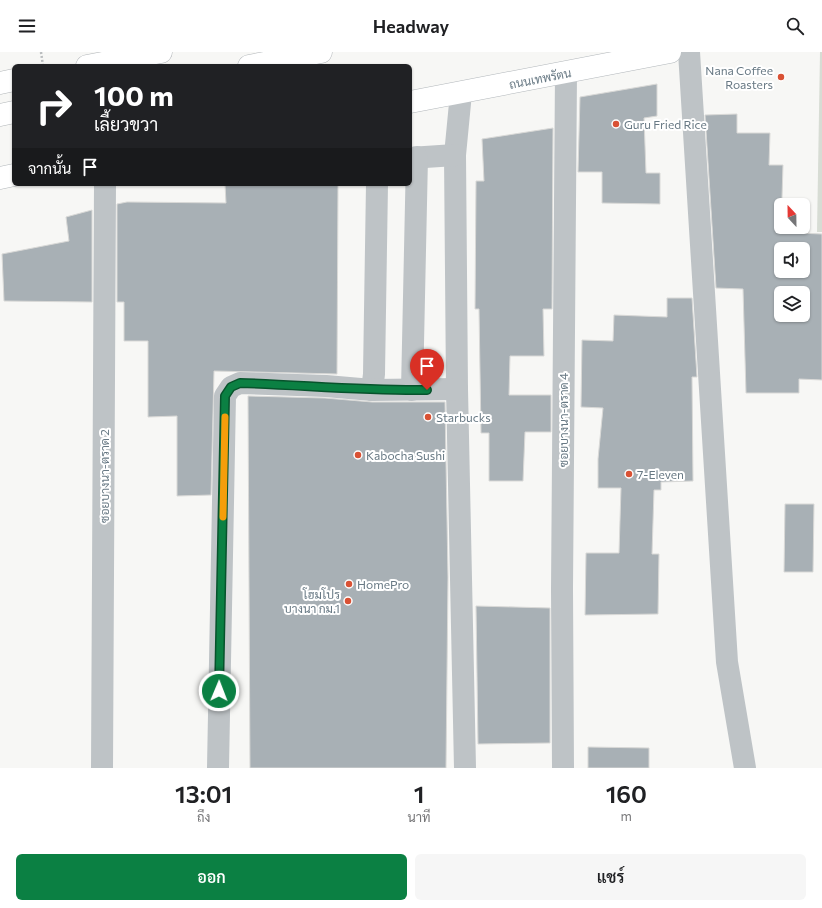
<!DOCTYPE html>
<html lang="th">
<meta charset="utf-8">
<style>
body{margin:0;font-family:Commissioner,Sarabun,sans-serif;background:#f6f6f6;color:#202124;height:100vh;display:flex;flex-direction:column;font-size:15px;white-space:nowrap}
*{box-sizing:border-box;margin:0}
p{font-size:13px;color:#757577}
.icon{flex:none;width:22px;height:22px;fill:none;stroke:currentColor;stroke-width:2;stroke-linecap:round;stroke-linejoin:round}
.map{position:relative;height:716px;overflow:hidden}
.side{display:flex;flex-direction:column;background:#fff;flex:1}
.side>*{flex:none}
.guide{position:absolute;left:12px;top:12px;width:400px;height:122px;border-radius:6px;box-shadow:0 1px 3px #0004;background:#202124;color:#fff;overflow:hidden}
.needle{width:26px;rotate:338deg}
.buttons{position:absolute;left:774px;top:146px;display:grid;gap:8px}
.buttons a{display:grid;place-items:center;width:36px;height:36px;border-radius:6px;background:#fff;box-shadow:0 1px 3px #0004;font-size:20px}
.pin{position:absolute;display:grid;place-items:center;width:34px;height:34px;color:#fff;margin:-41px -17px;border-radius:50% 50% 50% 0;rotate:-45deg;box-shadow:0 0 4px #0007}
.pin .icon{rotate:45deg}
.me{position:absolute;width:44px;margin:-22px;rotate:1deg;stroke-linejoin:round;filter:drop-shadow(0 0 3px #0008)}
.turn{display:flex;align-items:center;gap:14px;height:84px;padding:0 16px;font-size:18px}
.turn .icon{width:52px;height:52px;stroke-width:2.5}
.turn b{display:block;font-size:28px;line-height:34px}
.then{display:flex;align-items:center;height:38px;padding:0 16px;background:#0003;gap:8px;font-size:15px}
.eta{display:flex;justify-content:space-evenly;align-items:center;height:68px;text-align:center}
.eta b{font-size:24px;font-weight:600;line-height:28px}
.action{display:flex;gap:8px;margin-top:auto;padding:8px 16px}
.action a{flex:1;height:46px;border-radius:6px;background:#0b8043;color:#fff;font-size:16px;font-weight:600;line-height:46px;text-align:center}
.action a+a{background:#f6f6f6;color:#202124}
header{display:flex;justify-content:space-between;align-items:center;height:52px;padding:0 16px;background:#fff;font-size:18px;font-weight:600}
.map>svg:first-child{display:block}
.green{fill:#d7dcd4}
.building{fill:#a8b0b5;stroke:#d9d9d7;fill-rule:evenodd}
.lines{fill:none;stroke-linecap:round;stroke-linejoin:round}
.major-casing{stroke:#b2b7bb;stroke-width:23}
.highway-casing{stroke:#b2b6b9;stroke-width:23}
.path{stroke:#b9bcbe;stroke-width:2.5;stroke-dasharray:2 2;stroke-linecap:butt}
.minor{stroke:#bec3c6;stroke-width:22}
.major{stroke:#fff;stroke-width:22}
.highway{stroke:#fff;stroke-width:22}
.route-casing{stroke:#07532c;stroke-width:10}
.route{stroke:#0b8043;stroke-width:7}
.slow{stroke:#f59e0b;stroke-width:7}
.poi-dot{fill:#d95134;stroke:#fff;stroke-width:1.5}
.labels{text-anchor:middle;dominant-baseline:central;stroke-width:4;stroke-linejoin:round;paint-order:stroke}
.poi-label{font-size:12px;fill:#687984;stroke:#fff;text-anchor:start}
.street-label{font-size:12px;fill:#687984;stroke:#fff}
</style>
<header><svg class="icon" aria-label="menu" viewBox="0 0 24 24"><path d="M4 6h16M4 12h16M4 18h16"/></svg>Headway<svg class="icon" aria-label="search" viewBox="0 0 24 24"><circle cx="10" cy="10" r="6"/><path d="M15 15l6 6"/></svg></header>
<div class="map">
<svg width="822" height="716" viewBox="0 0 822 716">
<rect width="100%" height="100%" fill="#f7f7f5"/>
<path class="green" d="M820,0H822V180H817Z"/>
<g class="building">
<path d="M657,32V64L644,66L646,121H660V152L602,151V120H578L580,45Z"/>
<path d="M737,62V81H770L769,113H783L781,178H799V181L822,182V328L799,327V341H746L743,237L716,236L705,63ZM781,197H803V219H781ZM781,241H803V263H781Z"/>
<path d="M553,76L552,257H543L544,304H510L509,343H551V380H525L523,429H489V381H481L479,257H475L476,129H484L482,87Z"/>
<path d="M225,132H338L337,322L214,319L211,443L177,444V364L148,365V289H124V250H117V152L127,150L226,151Z"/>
<path d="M92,158V250L4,249L2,202L69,189L66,165Z"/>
<path d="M667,246H692L697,325H692L693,429L661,430V438H654L652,502H659L658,562L585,563L586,501H619L621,436H598V407L603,356L581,355L582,288L613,289L614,263L667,265Z"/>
<path d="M248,344L325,346L372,350H445L448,525L446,716H250Z"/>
<path d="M785,452H814L813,520H784Z"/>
<path d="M476,554L550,556V691L478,692Z"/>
<path d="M588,695L649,696V716H588Z"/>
</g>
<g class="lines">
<defs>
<g id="major">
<path d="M410,50L670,0"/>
<path d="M0,126L14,123"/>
</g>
<g id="highway">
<path d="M87,14L161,0"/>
<path d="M249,14L321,0"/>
<path d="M0,31L14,28"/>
<path d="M0,63L14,60"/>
</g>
</defs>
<use href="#major" class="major-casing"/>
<use href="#highway" class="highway-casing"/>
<path class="path" d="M41,0L43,14"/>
<g class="minor">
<path d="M689,0L727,610L745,716"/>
<path d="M461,41L455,103L457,337L465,716"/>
<path d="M410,106L455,103"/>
<path d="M372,338L374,322L377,132"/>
<path d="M412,338L417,105"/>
<path d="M102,716L105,132"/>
<path d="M218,716L225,344L231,335L240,331L326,334L372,338L457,337"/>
<path d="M563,716L562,537L566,21"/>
</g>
<use href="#major" class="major"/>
<use href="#highway" class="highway"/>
</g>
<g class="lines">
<defs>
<path id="route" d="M219,639L225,344L231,335L240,331C303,333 365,339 427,338"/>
</defs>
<use href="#route" class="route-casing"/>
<use href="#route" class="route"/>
<path class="slow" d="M223,465L225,365"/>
</g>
<g class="poi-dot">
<circle cx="781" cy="25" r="4"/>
<circle cx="616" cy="72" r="4"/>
<circle cx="428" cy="365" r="4"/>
<circle cx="358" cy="403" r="4"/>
<circle cx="629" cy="422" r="4"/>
<circle cx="349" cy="532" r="4"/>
<circle cx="348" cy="549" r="4"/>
</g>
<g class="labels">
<g class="poi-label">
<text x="773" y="18" text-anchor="end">Nana Coffee<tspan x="773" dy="14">Roasters</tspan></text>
<text x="624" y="72">Guru Fried Rice</text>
<text x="436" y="365">Starbucks</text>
<text x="366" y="403">Kabocha Sushi</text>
<text x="637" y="422">7-Eleven</text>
<text x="357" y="532">HomePro</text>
<text x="340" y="542" text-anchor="end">โฮมโปร<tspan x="340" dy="14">บางนา กม.1</tspan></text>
</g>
<g class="street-label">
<text transform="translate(540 26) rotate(-11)">ถนนเทพรัตน</text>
<text transform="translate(563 368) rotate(-90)">ซอยบางนา-ตราด 4</text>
<text transform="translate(104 424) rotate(-90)">ซอยบางนา-ตราด 2</text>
</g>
</g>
</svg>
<div class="buttons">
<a><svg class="needle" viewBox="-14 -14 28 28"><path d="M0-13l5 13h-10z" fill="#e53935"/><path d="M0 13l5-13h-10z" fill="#757577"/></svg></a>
<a><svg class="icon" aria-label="sound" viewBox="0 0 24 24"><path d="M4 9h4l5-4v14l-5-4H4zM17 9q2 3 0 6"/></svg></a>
<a><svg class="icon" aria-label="layers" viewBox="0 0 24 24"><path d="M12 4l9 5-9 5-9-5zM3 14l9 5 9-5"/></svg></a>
</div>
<div class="pin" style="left:427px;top:338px;background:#d93025"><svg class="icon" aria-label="arrive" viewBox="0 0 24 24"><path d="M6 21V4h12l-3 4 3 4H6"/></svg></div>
<svg class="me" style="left:219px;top:639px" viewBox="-20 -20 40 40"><circle r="17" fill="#0b8043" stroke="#fff" stroke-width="3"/><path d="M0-11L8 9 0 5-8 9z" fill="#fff"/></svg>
<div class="guide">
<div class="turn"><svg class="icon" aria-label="right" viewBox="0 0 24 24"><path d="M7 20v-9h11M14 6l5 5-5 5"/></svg><div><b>100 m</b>เลี้ยวขวา</div></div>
<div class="then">จากนั้น<svg class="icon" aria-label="arrive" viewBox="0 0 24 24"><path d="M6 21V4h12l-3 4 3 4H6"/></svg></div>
</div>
</div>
<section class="side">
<div class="eta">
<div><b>13:01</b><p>ถึง</p></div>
<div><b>1</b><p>นาที</p></div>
<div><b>160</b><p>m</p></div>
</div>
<div class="action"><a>ออก</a><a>แชร์</a></div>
</section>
